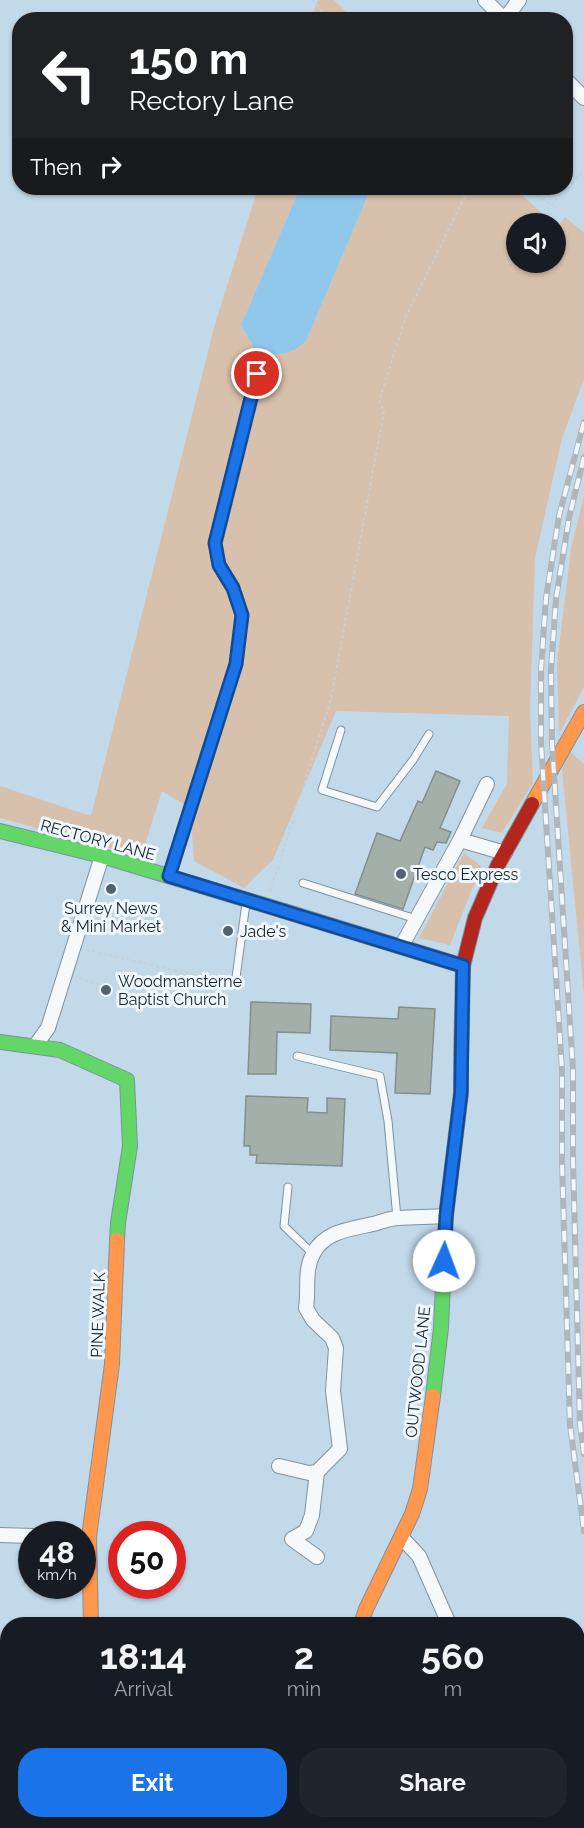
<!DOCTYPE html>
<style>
body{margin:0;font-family:Raleway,sans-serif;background:#20242c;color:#f1f3f6;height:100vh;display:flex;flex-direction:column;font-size:22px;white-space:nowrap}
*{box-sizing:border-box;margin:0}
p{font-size:20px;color:#9ea1a6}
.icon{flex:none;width:33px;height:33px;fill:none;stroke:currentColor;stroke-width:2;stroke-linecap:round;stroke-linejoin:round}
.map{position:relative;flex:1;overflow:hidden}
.details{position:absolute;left:0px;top:1617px;width:585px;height:212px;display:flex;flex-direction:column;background:#171b24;border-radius:24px 24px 0 0;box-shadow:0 2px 4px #0004}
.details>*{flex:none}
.banner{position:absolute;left:12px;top:12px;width:561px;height:183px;border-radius:24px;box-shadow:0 2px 4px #0004;background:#202124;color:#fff;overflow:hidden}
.tools{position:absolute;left:506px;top:213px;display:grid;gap:12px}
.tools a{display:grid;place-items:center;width:60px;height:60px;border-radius:50%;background:#171b24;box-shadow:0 2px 4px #0004;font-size:30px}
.speed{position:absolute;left:18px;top:1521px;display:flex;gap:12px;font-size:30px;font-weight:700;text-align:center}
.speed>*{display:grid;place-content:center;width:78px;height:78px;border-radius:50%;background:#171b24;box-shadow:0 2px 4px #0004;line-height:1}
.speed small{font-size:15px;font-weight:400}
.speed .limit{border:9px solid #d22;background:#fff;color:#111}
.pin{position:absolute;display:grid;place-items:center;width:51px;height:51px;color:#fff;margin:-26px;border:3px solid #fff;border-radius:50%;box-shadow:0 2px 6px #0007}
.me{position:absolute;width:66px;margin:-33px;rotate:2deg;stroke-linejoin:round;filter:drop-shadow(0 0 4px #0008)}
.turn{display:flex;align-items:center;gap:21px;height:126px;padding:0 18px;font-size:27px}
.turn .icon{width:78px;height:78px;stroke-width:2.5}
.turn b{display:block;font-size:42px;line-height:51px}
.then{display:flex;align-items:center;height:57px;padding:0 18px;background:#0003;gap:12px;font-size:22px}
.eta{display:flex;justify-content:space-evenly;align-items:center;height:102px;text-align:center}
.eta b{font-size:36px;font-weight:700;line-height:42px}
.cta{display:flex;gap:12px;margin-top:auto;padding:12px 18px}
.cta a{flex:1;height:69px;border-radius:24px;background:#1a73e8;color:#fff;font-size:24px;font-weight:700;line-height:69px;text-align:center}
.cta a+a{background:#20242c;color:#f1f3f6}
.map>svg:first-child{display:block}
.green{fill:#d7c0ac}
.water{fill:#90c8ec}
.building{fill:#a3b0a9;stroke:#838f8e;stroke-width:1.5}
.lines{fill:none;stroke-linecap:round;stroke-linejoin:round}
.lane-casing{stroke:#80929e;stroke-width:9}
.street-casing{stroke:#80929e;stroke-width:16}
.fast-casing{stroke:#80929e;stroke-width:16}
.slow-casing{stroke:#80929e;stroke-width:16}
.jam-casing{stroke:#80929e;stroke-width:16}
.path{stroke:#c9d0d5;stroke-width:2;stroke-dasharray:3 3;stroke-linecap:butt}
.lane{stroke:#f6f9fc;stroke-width:7}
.street{stroke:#f6f9fc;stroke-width:14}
.fast{stroke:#63d668;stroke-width:14}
.slow{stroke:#ff974d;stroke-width:14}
.jam{stroke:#b3261e;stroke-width:14}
.rail-casing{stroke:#b0b6ba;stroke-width:6}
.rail{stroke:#f0f8fe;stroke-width:4;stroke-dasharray:11;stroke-linecap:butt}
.route-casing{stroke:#114b97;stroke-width:15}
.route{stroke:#1a73e8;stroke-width:10}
.poi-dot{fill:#506370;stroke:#f0f8fe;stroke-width:2}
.labels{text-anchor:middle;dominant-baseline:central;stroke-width:6;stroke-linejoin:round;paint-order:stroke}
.street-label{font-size:16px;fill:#13242f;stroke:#f0f8fe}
.poi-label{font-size:16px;fill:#13242f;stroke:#f0f8fe;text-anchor:start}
</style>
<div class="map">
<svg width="584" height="1828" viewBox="0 0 584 1828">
<rect width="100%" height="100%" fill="#c2d9e9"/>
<g class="green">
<path d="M318,0H334L353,19H311Z"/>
<path d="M258,188H300L241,325L256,351C277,356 290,356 306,341L371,188H515L552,223L516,224V262H555V226L557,228L565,217L584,233V379L562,438L535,559L530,709L533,783L502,833L482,828L507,784L509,716L336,711L273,860L244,888L194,861L190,808L162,791L141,857L0,818V786L91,816L215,324Z"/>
<path d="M584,496V687L559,734L557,664L571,549Z"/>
<path d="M570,752L584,764V995L562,769Z"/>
<path d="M464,853L481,866L450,945L419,938Z"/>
</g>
<path class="water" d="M300,188H371L306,341C290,356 277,356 256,351L241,325Z"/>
<g class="building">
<path d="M436,771L460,781L440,828L451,832L446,843L437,842L433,850L425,847L403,909L355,894L377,833L400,841L418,801L422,803Z"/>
<path d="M251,1002L311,1004L310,1033L277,1032L276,1074H248Z"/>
<path d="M399,1007L435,1009L430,1094L395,1093L397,1053L330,1050L331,1016L398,1019Z"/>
<path d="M246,1096L308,1098L307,1112L327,1113V1098L345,1099L342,1166L256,1163L257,1155H250V1146H244Z"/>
</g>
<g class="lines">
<defs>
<g id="lane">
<path d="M341,730L322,790L377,807L413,760L429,734"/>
<path d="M170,874L236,664L242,615L233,588L219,565L215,543L263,353"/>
<path d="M303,883L416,919"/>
<path d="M235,985L246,903"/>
<path d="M297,1056L380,1076L388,1121L397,1218"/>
<path d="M288,1187L284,1226L313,1254"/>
</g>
<g id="street">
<path d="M485,0L505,20"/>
<path d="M505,19L519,0"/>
<path d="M566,80L584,98"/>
<path d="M460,840L505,853"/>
<path d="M401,947L460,840L487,784"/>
<path d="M35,1046L48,1028L102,856"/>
<path d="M279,1466L309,1473L317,1472L340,1449L333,1391L336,1348L332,1338L313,1320L306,1308C309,1290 304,1271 313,1254C324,1231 351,1229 373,1224C381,1222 390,1218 399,1218C415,1217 430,1217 446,1216"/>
<path d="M0,1535L32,1536"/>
<path d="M402,1538L419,1556L449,1624"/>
<path d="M317,1557L292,1539L306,1531L312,1515L317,1472"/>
<path d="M0,1747L8,1746"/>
<path d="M514,1821L516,1828"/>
</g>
<g id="fast">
<path d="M0,831L102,856L284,911"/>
<path d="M0,1042L60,1050L127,1080L130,1146L118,1223L117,1240"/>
<path d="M433,1396L441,1328L446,1216L461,1093V1062"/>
</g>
<g id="slow">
<path d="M532,804L584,712"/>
<path d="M284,911L463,966"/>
<path d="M91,1624L89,1537L112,1364L117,1240"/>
<path d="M361,1624L366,1609L412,1514L420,1489L433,1396"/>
</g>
<g id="jam">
<path d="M461,1062L463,966L475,918L498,865L532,804"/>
<path d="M337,1821V1828"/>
</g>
</defs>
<use href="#lane" class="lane-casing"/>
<use href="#street" class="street-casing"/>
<use href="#fast" class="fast-casing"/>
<use href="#slow" class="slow-casing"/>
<use href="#jam" class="jam-casing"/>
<g class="path">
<path d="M313,0L329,20"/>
<path d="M527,188L551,205"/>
<path d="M536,224L558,197L584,171"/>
<path d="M270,892L331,699L384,411L379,401L406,316L469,188"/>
<path d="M86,950L226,982"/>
<path d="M79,978L98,984"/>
</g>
<use href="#lane" class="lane"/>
<use href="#street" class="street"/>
<use href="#fast" class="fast"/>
<use href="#slow" class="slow"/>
<use href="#jam" class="jam"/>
<defs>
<g id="rail">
<path d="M584,422L559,516L546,598L541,670V743L562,1070V1162L570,1425L584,1531"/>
<path d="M584,457L569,518L556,599L551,670L552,743L573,1070V1161L580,1424L584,1454"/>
</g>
</defs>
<use href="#rail" class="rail-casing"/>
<use href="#rail" class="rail"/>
</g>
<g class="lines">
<defs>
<path id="route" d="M257,374L215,543L219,565L233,588L242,615L236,664L169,876L463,966L461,1093L446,1216L444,1261"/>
</defs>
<use href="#route" class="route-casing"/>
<use href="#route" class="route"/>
</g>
<g class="poi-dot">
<circle cx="401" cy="874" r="6"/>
<circle cx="111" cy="889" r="6"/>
<circle cx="228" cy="931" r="6"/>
<circle cx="106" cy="990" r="6"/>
</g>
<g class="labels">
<g class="street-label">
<text transform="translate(98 840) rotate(15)">RECTORY LANE</text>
<text transform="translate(98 1315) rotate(-88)">PINE WALK</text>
<text transform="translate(418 1372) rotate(-84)">OUTWOOD LANE</text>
</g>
<g class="poi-label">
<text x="413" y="874">Tesco Express</text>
<text x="111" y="908" text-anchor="middle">Surrey News<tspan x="111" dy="18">&amp; Mini Market</tspan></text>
<text x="240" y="931">Jade's</text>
<text x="118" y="981">Woodmansterne<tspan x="118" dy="18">Baptist Church</tspan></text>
</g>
</g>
</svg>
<div class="tools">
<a><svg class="icon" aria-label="sound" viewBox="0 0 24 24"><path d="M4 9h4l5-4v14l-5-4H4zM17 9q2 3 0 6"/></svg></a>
</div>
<div class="speed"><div>48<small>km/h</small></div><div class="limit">50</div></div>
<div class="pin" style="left:257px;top:374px;background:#d93025"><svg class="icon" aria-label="arrive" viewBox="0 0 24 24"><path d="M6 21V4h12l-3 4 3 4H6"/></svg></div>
<svg class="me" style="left:444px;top:1261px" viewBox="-20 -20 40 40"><circle r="19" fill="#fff"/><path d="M0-13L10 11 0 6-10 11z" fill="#1a73e8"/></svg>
<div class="banner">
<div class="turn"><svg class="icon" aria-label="left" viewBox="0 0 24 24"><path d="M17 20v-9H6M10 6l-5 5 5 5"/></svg><div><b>150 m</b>Rectory Lane</div></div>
<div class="then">Then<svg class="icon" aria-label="right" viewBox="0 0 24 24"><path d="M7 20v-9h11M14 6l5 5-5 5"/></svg></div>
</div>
<section class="details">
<div class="eta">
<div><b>18:14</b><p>Arrival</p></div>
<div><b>2</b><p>min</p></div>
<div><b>560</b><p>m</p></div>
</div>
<div class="cta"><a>Exit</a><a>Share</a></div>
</section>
</div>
